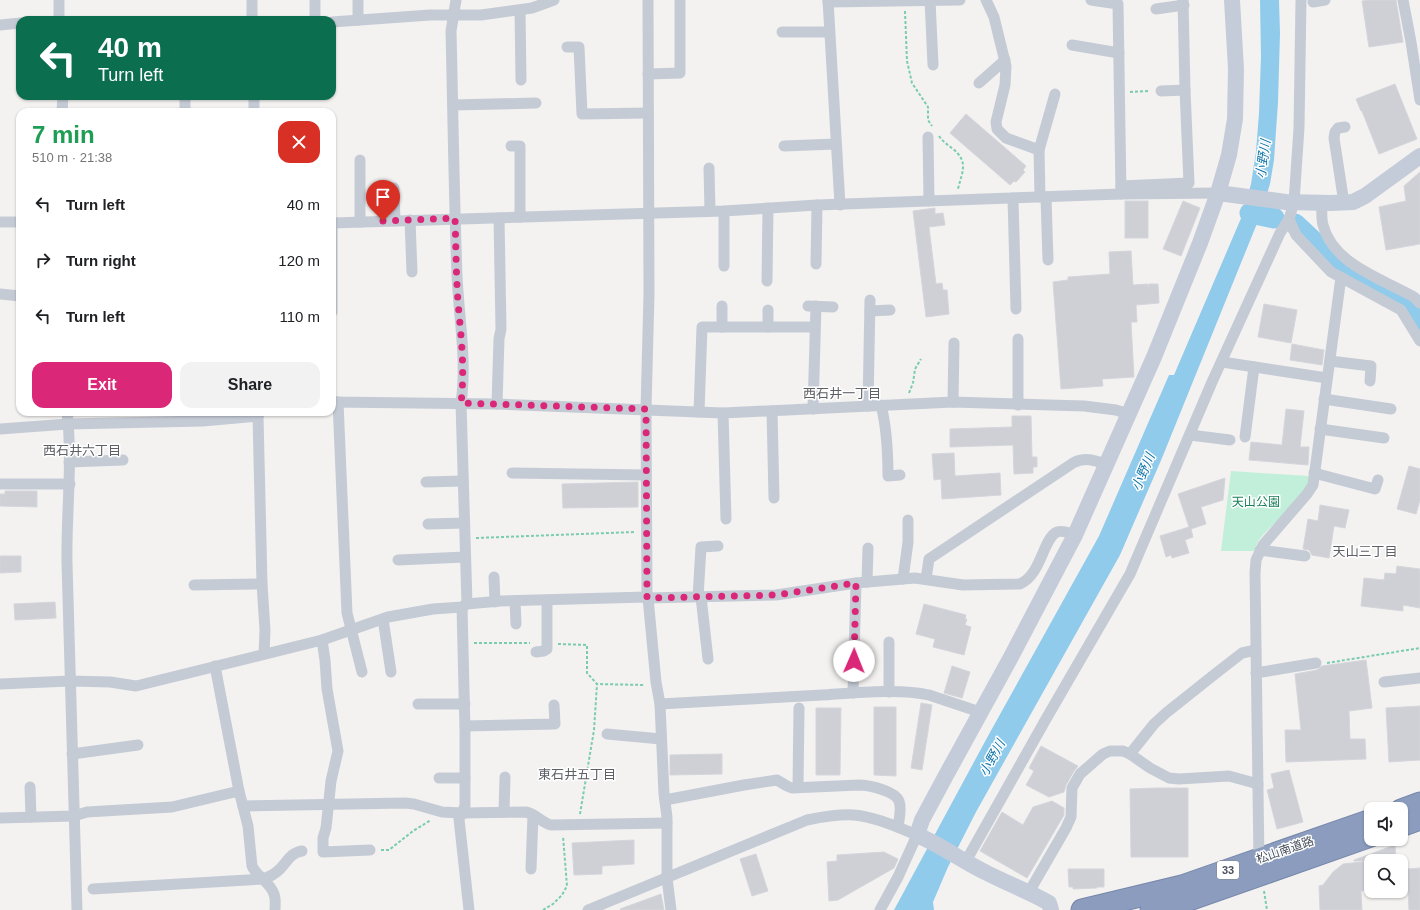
<!DOCTYPE html>
<meta charset="utf-8">
<style>
body{margin:0;font-family:Arial,"Noto Sans JP",sans-serif;background:#f2f2f2;color:#202124;height:100vh;display:flex;flex-direction:column;font-size:15px;white-space:nowrap}
*{box-sizing:border-box;margin:0}
p{font-size:13px;color:#757577}
.icon{flex:none;width:22px;height:22px;fill:none;stroke:currentColor;stroke-width:2;stroke-linecap:round;stroke-linejoin:round}
.map{position:relative;flex:1;overflow:hidden}
.drawer{position:absolute;left:16px;top:108px;width:320px;height:308px;display:flex;flex-direction:column;background:#fff;border-radius:12px;box-shadow:0 1px 3px #0004}
.drawer>*{flex:none}
.top-card{position:absolute;left:16px;top:16px;width:320px;height:84px;border-radius:12px;box-shadow:0 1px 3px #0004;background:#0b6e4f;color:#fff;overflow:hidden}
.fabs{position:absolute;left:1364px;top:802px;display:grid;gap:8px}
.fabs a{display:grid;place-items:center;width:44px;height:44px;border-radius:8px;background:#fff;box-shadow:0 1px 3px #0004;font-size:20px}
.pin{position:absolute;display:grid;place-items:center;width:34px;height:34px;color:#fff;margin:-41px -17px;border-radius:50% 50% 50% 0;rotate:-45deg;box-shadow:0 0 4px #0007}
.pin .icon{rotate:45deg}
.me{position:absolute;width:44px;margin:-22px;rotate:1deg;stroke-linejoin:round;filter:drop-shadow(0 0 3px #0008)}
.turn{display:flex;align-items:center;gap:14px;height:84px;padding:0 16px;font-size:18px}
.turn .icon{width:52px;height:52px;stroke-width:2.5}
.turn b{display:block;font-size:28px;line-height:34px}
.round{display:grid;place-items:center;flex:none;width:42px;height:42px;border-radius:12px;background:#f2f2f2}
.head{display:flex;align-items:center;justify-content:space-between;height:68px;padding:0 16px}
h1{font-size:24px;font-weight:800;line-height:30px;color:#1e9e55}
.cta{display:flex;gap:8px;margin-top:auto;padding:8px 16px}
.cta a{flex:1;height:46px;border-radius:12px;background:#db2777;color:#fff;font-size:16px;font-weight:800;line-height:46px;text-align:center}
.cta a+a{background:#f2f2f2;color:#202124}
ul{padding:0;list-style:none}
li{display:flex;align-items:center;gap:12px;height:56px;padding:0 16px}
li div{flex:1}
li b{display:block;font-size:15px}
li em{font-style:normal}
.map>svg:first-child{display:block}
.green{fill:#c2efd9}
.water{fill:#90cbeb}
.lines{fill:none;stroke-linecap:round;stroke-linejoin:round}
.river{stroke:#90cbeb;stroke-width:21}
.building{fill:#ced0d5;stroke:#d5d6dc}
.highway-casing{stroke:#7687aa;stroke-width:23}
.path{stroke:#7accaf;stroke-width:2;stroke-dasharray:3 2;stroke-linecap:butt}
.street{stroke:#c5cbd5;stroke-width:11}
.secondary{stroke:#c5ccd9;stroke-width:16}
.highway{stroke:#8b9cbe;stroke-width:21}
.route{stroke:#db2777;stroke-width:7;stroke-dasharray:0 12.6}
.labels{text-anchor:middle;dominant-baseline:central;stroke-width:3;stroke-linejoin:round;paint-order:stroke}
.shield{fill:#fff;stroke:#80858e;stroke-width:1}
.shield-label{font-size:11px;font-weight:bold;fill:#49515e}
.park-label{font-size:12px;fill:#1a805b;stroke:#fff}
.street-label{font-size:12px;fill:#49515e;stroke:#fff}
.water-label{font-size:13px;font-style:italic;fill:#1075ab;stroke:#fff}
.neighbourhood-label{font-size:13px;fill:#5e6066;stroke:#fff}
</style>
<div class="map">
<svg width="1420" height="910" viewBox="0 0 1420 910">
<rect width="100%" height="100%" fill="#f3f2f1"/>
<path class="green" d="M1231,471L1309,476C1312,492 1269,526 1259,540C1257,543 1255,548 1254,551H1221Z"/>
<path class="water" d="M1260,0H1279L1280,33L1278,102L1274,160L1270,184L1258,221L1162,458L1120,555L976,812L948,867L933,902L934,910H894L988,736L1099,536L1169,375H1174L1242,216L1251,184L1256,152L1259,113L1261,56Z"/>
<g class="lines">
<g class="river">
<path d="M1250,213L1274,218"/>
<path d="M1295,224L1338,264L1404,302L1420,325"/>
</g>
</g>
<g class="building">
<path d="M1368,0H1396L1403,42L1369,47L1362,1Z"/>
<path d="M1395,84L1417,139L1379,154L1362,111H1361L1356,99Z"/>
<path d="M966,114L1026,166L1023,170L1025,172L1016,182L1014,181L1010,185L950,133Z"/>
<path d="M1420,172V244L1386,250L1379,207L1406,201L1404,186Z"/>
<rect x="1125" y="201" width="23" height="37"/>
<path d="M1183,201L1200,208L1181,256L1163,249Z"/>
<path d="M935,208V214L943,213L945,225L929,227L936,284L942,283L943,290H947L949,314L926,317L913,211Z"/>
<path d="M1131,251L1133,285L1148,284V287L1149,284H1158L1159,303L1136,305L1137,322H1131L1134,377L1102,379L1103,386L1061,389L1053,282L1068,280V277L1110,274L1109,252Z"/>
<path d="M1264,304L1297,310L1291,343L1258,337Z"/>
<path d="M1292,344L1324,350L1322,365L1290,360Z"/>
<path d="M1286,409L1304,411L1300,447H1309L1308,465L1249,460L1251,442L1282,445Z"/>
<path d="M1012,416H1031L1032,457H1037V467H1033V473L1014,474L1013,445L950,447V429L1012,427Z"/>
<path d="M954,453L955,476L1000,473L1001,495L942,499L941,479L934,480L932,454Z"/>
<path d="M1409,466L1420,469V500L1416,514L1397,509Z"/>
<path d="M1225,478L1223,500L1201,507L1206,524L1191,529L1193,537L1185,540L1189,553L1172,558L1171,555L1166,557L1160,536L1189,527L1178,494Z"/>
<path d="M638,482V507L563,508L562,484Z"/>
<path d="M5,491H37V507L0,506V494H5Z"/>
<path d="M1320,505L1349,510L1345,528L1334,526L1329,558L1312,555L1309,550L1303,549L1308,519L1318,521Z"/>
<path d="M0,556H21V572L0,573Z"/>
<path d="M1397,566L1420,569V608L1403,605V611L1361,606L1364,578L1384,580L1385,573L1396,574Z"/>
<path d="M55,602L56,618L15,620L14,604Z"/>
<path d="M924,604L966,615L965,619H967L965,625L971,627L964,655L933,647L935,639L916,634Z"/>
<path d="M1366,660L1372,708L1349,711L1350,739H1365L1366,759L1286,762L1285,730H1301L1295,674L1317,670L1322,666Z"/>
<path d="M952,666L970,672L962,698L944,693Z"/>
<path d="M921,703L932,705L922,770L911,768Z"/>
<path d="M1420,706V760L1389,762L1386,708Z"/>
<path d="M874,707H896V776L874,775Z"/>
<path d="M816,708H841L840,775H816Z"/>
<path d="M1041,746L1078,766L1074,771L1066,785L1064,792L1049,797L1026,785L1034,771L1029,768Z"/>
<path d="M722,754V774L670,775V755Z"/>
<path d="M1289,770L1303,822L1277,829L1267,790L1274,788L1271,774Z"/>
<path d="M1157,788H1188V857H1131L1130,789Z"/>
<path d="M1052,801L1064,808V815L1027,878L980,851L1002,812L1023,825L1033,807Z"/>
<path d="M634,840V864L602,866V874L574,875L572,843Z"/>
<path d="M1395,845L1396,861H1354V860Z"/>
<path d="M884,852L898,859L894,868L838,900L829,901L827,862L837,861V855Z"/>
<path d="M756,854L768,891L752,896L740,859Z"/>
<path d="M1371,861V890L1361,891L1362,910H1320L1319,886L1323,885L1333,872L1343,864Z"/>
<path d="M1420,868V910H1409L1407,869Z"/>
<path d="M1068,869H1104V887H1097V888L1073,889V887H1069Z"/>
<path d="M661,894L664,910H621L620,909Z"/>
</g>
<g class="lines">
<defs>
<g id="highway">
<path d="M1401,810L1420,803"/>
<path d="M1401,826L1420,819"/>
<path d="M1082,910L1182,886L1371,820"/>
<path d="M1151,910L1186,901L1371,836"/>
</g>
</defs>
<use href="#highway" class="highway-casing"/>
<g class="path">
<path d="M905,11L907,61L912,83L928,107V120L932,126"/>
<path d="M1130,92L1149,91"/>
<path d="M939,136C943,142 948,145 953,149C969,162 962,172 958,189"/>
<path d="M909,393L913,383L915,369L921,359"/>
<path d="M476,538L635,532"/>
<path d="M474,643H530"/>
<path d="M558,644L587,645V673L597,684L645,685"/>
<path d="M1327,663L1420,648"/>
<path d="M580,814L594,730L597,684"/>
<path d="M381,850H389L413,831L431,820"/>
<path d="M1264,891L1267,910"/>
<path d="M543,910L553,904L562,895L567,886L563,836"/>
</g>
<g class="street">
<path d="M59,0V20"/>
<path d="M252,0V20"/>
<path d="M315,0V20"/>
<path d="M358,0V20"/>
<path d="M456,0L451,31C453,113 454,195 457,276C459,319 467,361 461,403L467,604"/>
<path d="M828,0L840,205"/>
<path d="M930,0L933,65"/>
<path d="M986,0L994,17L1006,66L1005,85L996,122L997,129L1006,138L1039,150L1040,197"/>
<path d="M1091,0L1118,4L1121,194"/>
<path d="M1403,0L1411,42L1420,100"/>
<path d="M828,2L960,0"/>
<path d="M1313,2L1325,0"/>
<path d="M1156,9L1184,5"/>
<path d="M520,10L521,80"/>
<path d="M332,22L430,15H481L532,8L554,0"/>
<path d="M0,25L20,23"/>
<path d="M782,32H829"/>
<path d="M1072,45L1119,53"/>
<path d="M567,47H579L582,114L648,113"/>
<path d="M648,74L680,73V0"/>
<path d="M979,83L1005,60"/>
<path d="M1161,91L1185,90"/>
<path d="M254,96V112"/>
<path d="M453,105L536,103"/>
<path d="M62,112L63,96"/>
<path d="M185,112V96"/>
<path d="M928,137L929,201"/>
<path d="M511,146H520V217"/>
<path d="M784,146L836,144"/>
<path d="M1039,150L1055,94"/>
<path d="M360,160V222"/>
<path d="M709,168L710,211"/>
<path d="M1121,186L1189,183L1185,90L1183,0"/>
<path d="M394,188L395,221"/>
<path d="M1046,197L1048,260"/>
<path d="M1013,198L1016,309"/>
<path d="M1322,203C1322,210 1321,218 1323,225C1333,264 1382,279 1414,297L1420,303"/>
<path d="M1344,203L1334,138L1335,132L1338,128L1345,127"/>
<path d="M724,211V266"/>
<path d="M1289,219L1296,235L1331,272L1401,310L1420,341"/>
<path d="M410,220L412,272"/>
<path d="M0,222H20"/>
<path d="M332,223L724,211L817,205L1121,194L1218,193"/>
<path d="M332,223V312"/>
<path d="M816,264L817,205"/>
<path d="M767,281L768,208"/>
<path d="M0,294L20,296"/>
<path d="M808,306L833,307"/>
<path d="M768,310V327"/>
<path d="M870,311L890,310"/>
<path d="M722,327V306"/>
<path d="M1018,339V405"/>
<path d="M1330,361L1371,366L1370,381"/>
<path d="M1222,362L1327,378"/>
<path d="M1324,399L1391,409"/>
<path d="M332,402L497,404L723,413L953,402L1084,406L1116,410L1128,414"/>
<path d="M338,402L347,613L362,672"/>
<path d="M953,402L954,343"/>
<path d="M497,404L499,339L501,329L499,218"/>
<path d="M881,405C887,429 888,452 888,476L900,475"/>
<path d="M868,406L870,300"/>
<path d="M813,409L816,306"/>
<path d="M772,411L774,498"/>
<path d="M67,412C73,462 66,513 67,563C70,679 74,794 77,910"/>
<path d="M260,412L258,416L262,584L265,630L264,654"/>
<path d="M699,412L702,327H815"/>
<path d="M723,413L726,519"/>
<path d="M0,429L68,424L203,421L258,416"/>
<path d="M1320,429L1384,438"/>
<path d="M1190,435L1230,440"/>
<path d="M1245,437L1254,367"/>
<path d="M69,462L123,460"/>
<path d="M512,473L646,475"/>
<path d="M1314,473L1375,489L1378,480"/>
<path d="M426,482L463,481"/>
<path d="M0,484H70"/>
<path d="M428,524L464,523"/>
<path d="M1260,550L1305,556"/>
<path d="M398,560L465,557"/>
<path d="M494,577L495,602"/>
<path d="M903,579L908,542V520"/>
<path d="M926,579L929,559L1073,463C1084,457 1094,460 1106,464"/>
<path d="M867,582L868,548"/>
<path d="M194,585L262,584"/>
<path d="M647,597L646,409L649,294L648,0"/>
<path d="M698,597L701,547L718,546"/>
<path d="M701,597L708,659"/>
<path d="M648,598L656,682L660,704L664,794L667,817V878L671,910"/>
<path d="M515,601L516,624"/>
<path d="M462,607L465,730V806L459,819L469,910"/>
<path d="M383,619L391,672"/>
<path d="M322,640L325,660L327,689L338,751L331,781L326,828L323,838V852L370,850"/>
<path d="M889,642V692"/>
<path d="M536,652L544,651L547,649V600"/>
<path d="M215,666L239,791L248,826L252,866C257,877 270,882 274,894C276,899 275,905 275,910"/>
<path d="M1256,673L1316,663"/>
<path d="M1384,682L1420,678"/>
<path d="M0,684L70,681L110,682L136,686L322,640L388,617L433,609L462,607L467,604L500,601L647,597L648,598L776,595L856,583L915,578L963,585L1020,584C1042,574 1043,538 1057,532C1062,530 1070,533 1075,535"/>
<path d="M853,693L856,583"/>
<path d="M418,704H465"/>
<path d="M660,704C714,701 768,698 822,695C853,693 899,688 929,695L980,712"/>
<path d="M465,726L555,724L554,705"/>
<path d="M607,734L661,739"/>
<path d="M72,754L138,745"/>
<path d="M1130,754L1154,724L1166,713L1215,674L1242,653L1256,650"/>
<path d="M439,778H465"/>
<path d="M30,787L31,817"/>
<path d="M798,787L799,708"/>
<path d="M665,800L744,785L777,780L787,786L792,788L859,785C869,785 895,791 899,801C902,809 899,819 898,827"/>
<path d="M243,806L405,803L414,804L442,812L462,813L526,812C536,814 542,823 551,825L667,823"/>
<path d="M504,812L505,777"/>
<path d="M0,818L74,816L87,812L172,807L239,791"/>
<path d="M966,861L1046,719L1130,574L1212,382L1280,233L1289,219L1294,202L1299,128L1301,0"/>
<path d="M1259,862L1255,573L1256,560L1263,545L1307,494L1313,485L1341,277"/>
<path d="M531,869L533,815"/>
<path d="M93,889L263,879C269,877 275,874 280,869C288,861 290,853 302,851"/>
<path d="M1029,892L1066,828L1071,817L1072,788L1080,774L1103,754L1110,751H1123L1130,754L1150,768L1169,778L1179,779L1229,776L1258,784"/>
<path d="M588,910L807,820C822,817 838,814 854,815C876,817 897,827 917,835L898,877L880,910"/>
</g>
<g class="secondary">
<path d="M1218,193L1286,202L1331,203L1353,202L1365,196L1420,156"/>
<path d="M1051,910L1049,903C1028,891 1006,883 985,872C962,861 941,845 917,835L922,820L944,779L1011,657L1075,535L1154,357L1200,243L1218,193L1229,155L1235,119L1236,69L1232,0"/>
</g>
<use href="#highway" class="highway"/>
</g>
<g class="lines">
<path class="route" d="M383,221L455,218C456,246 456,274 458,302C461,336 465,369 461,403L646,409L647,597L648,598L776,595L856,583L854,661"/>
</g>
<g class="labels">
<rect class="shield" x="1217" y="861" width="22" height="18" rx="3"/>
<g class="shield-label">
<text x="1228" y="870">33</text>
</g>
<g class="park-label">
<text x="1256" y="502">天山公園</text>
</g>
<g class="street-label">
<text transform="translate(1285 850) rotate(-19)">松山南道路</text>
</g>
<g class="water-label">
<text transform="translate(1263 159) rotate(-82)">小野川</text>
<text transform="translate(1143 472) rotate(-67)">小野川</text>
<text transform="translate(992 758) rotate(-61)">小野川</text>
</g>
<g class="neighbourhood-label">
<text x="842" y="393">西石井一丁目</text>
<text x="82" y="450">西石井六丁目</text>
<text x="1365" y="551">天山三丁目</text>
<text x="577" y="774">東石井五丁目</text>
</g>
</g>
</svg>
<div class="fabs">
<a><svg class="icon" aria-label="sound" viewBox="0 0 24 24"><path d="M4 9h4l5-4v14l-5-4H4zM17 9q2 3 0 6"/></svg></a>
<a><svg class="icon" aria-label="search" viewBox="0 0 24 24"><circle cx="10" cy="10" r="6"/><path d="M15 15l6 6"/></svg></a>
</div>
<div class="pin" style="left:383px;top:221px;background:#d93025"><svg class="icon" aria-label="arrive" viewBox="0 0 24 24"><path d="M6 21V4h12l-3 4 3 4H6"/></svg></div>
<svg class="me" style="left:854px;top:661px" viewBox="-20 -20 40 40"><circle r="19" fill="#fff"/><path d="M0-13L10 11 0 6-10 11z" fill="#db2777"/></svg>
<div class="top-card">
<div class="turn"><svg class="icon" aria-label="left" viewBox="0 0 24 24"><path d="M17 20v-9H6M10 6l-5 5 5 5"/></svg><div><b>40 m</b>Turn left</div></div>
</div>
<section class="drawer">
<div class="head"><div><h1>7 min</h1><p>510 m · 21:38</p></div><a class="round" style="background:#d93025;color:#fff"><svg class="icon" aria-label="close" viewBox="0 0 24 24"><path d="M6 6l12 12M18 6L6 18"/></svg></a></div>
<ul>
<li><svg class="icon" aria-label="left" viewBox="0 0 24 24"><path d="M17 20v-9H6M10 6l-5 5 5 5"/></svg><div><b>Turn left</b></div><em>40 m</em></li>
<li><svg class="icon" aria-label="right" viewBox="0 0 24 24"><path d="M7 20v-9h11M14 6l5 5-5 5"/></svg><div><b>Turn right</b></div><em>120 m</em></li>
<li><svg class="icon" aria-label="left" viewBox="0 0 24 24"><path d="M17 20v-9H6M10 6l-5 5 5 5"/></svg><div><b>Turn left</b></div><em>110 m</em></li>
</ul>
<div class="cta"><a>Exit</a><a>Share</a></div>
</section>
</div>
